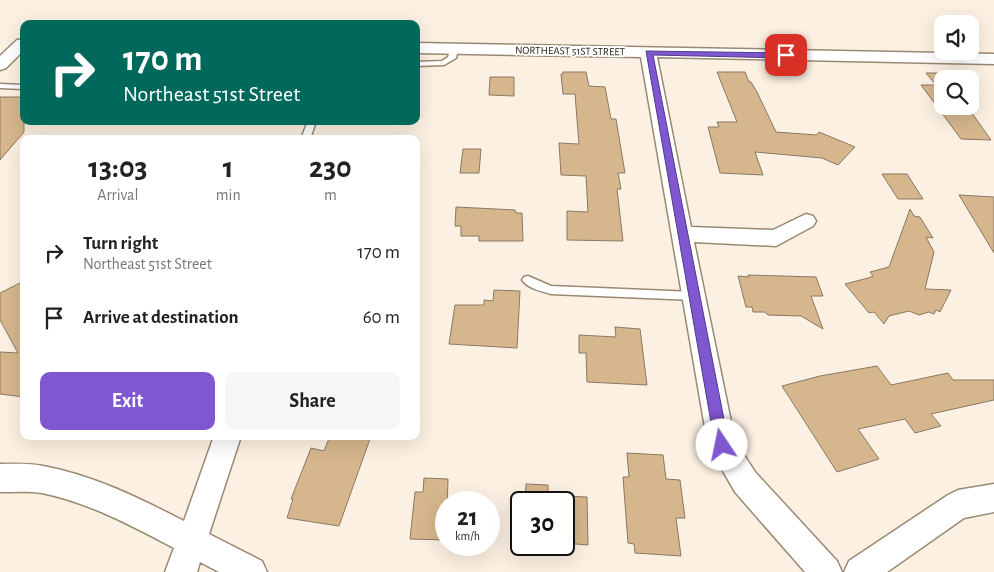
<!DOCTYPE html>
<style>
body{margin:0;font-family:"Alegreya Sans",sans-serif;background:#f6f6f6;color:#222;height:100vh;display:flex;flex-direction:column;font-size:19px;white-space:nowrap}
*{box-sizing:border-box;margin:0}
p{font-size:16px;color:#767676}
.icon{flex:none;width:28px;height:28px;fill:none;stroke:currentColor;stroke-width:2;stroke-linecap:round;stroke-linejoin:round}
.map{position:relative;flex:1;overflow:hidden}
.side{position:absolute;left:20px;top:135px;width:400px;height:305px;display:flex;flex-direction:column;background:#fff;border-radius:10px;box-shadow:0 5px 20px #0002}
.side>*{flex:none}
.banner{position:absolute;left:20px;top:20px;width:400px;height:105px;border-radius:10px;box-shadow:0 5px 20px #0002;background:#00695c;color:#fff;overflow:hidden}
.tools{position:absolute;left:934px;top:15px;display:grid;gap:10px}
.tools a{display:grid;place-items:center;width:45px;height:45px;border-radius:10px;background:#fff;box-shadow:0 5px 20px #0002;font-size:25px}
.speed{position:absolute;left:435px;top:491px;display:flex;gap:10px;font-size:25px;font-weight:700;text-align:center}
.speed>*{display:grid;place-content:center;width:65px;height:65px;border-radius:50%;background:#fff;box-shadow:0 5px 20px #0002;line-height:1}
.speed small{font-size:12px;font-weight:400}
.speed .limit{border:2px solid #111;border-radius:8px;background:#fff;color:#111}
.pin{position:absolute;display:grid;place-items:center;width:42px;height:42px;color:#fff;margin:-21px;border-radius:10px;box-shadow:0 2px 8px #0006}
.me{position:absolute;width:55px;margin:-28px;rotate:349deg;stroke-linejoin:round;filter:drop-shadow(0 0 4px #0008)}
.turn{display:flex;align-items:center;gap:18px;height:105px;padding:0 20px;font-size:22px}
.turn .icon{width:65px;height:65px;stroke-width:2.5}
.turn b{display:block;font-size:35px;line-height:42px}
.eta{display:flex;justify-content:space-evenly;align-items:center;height:85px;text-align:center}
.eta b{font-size:30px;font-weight:600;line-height:35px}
.primary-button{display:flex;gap:10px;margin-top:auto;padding:10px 20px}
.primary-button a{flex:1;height:58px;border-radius:10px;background:#7f57d0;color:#fff;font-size:20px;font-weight:600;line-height:58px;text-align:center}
.primary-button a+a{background:#f6f6f6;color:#222}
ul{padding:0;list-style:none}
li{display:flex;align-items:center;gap:15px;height:65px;padding:0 20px}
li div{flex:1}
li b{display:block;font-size:19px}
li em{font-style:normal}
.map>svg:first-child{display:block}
.building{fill:#d6b68c;stroke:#8a7963}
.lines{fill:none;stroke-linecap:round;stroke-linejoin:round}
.service-casing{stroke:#9a8972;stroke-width:3}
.minor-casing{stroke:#9a8972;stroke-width:3}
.service{fill:#fff;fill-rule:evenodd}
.minor{fill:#fff;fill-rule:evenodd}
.route{fill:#7f57d0;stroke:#533987}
.labels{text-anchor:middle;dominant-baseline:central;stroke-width:4;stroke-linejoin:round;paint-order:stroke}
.far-street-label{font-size:11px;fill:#221b12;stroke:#fff}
</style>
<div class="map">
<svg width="994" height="572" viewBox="0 0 994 572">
<rect width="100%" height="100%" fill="#fcf0e2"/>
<g class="building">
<path d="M563,72H586L589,86L605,87L611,119H616L625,173H618L621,189H617L623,241L567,240V211L588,212L586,176L561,175L559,143L579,144L575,94H563L561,74H563Z"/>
<path d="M717,72H745L749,82H751L757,92L776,132L816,135L819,132L855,147L838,165L822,158L755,152L763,175L720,173L708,127H719L717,122H737Z"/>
<path d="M926,73H952L957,79H942V106H967L991,140L961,139L921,85H936Z"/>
<path d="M490,77H514V96L489,95Z"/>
<path d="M0,97H24V132L0,160Z"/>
<path d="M463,149H481L479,173H460Z"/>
<path d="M882,174H907L923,199H898Z"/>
<path d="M959,195L994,197V253Z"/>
<path d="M456,207L515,210L516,213H522L523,241H479V236H461V226H455Z"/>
<path d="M910,209L914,216L920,217L933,238L926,237L934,252L925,289L951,290L940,312L936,310L934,314L929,312L919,315L909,311L889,316L884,324L874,312L869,313L845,284L868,278L873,276L870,272L889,267Z"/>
<path d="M748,275L816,277L823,296H811L823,329L801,316L768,315L765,312H753L752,307H746L738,276L749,277Z"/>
<path d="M24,281V397L0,394V352L18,353L0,320V293Z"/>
<path d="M494,290L520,291L517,348L449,344L455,305H484V300L493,301Z"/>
<path d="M615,327L640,329L647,385L587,382L586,353H579V335L616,337Z"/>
<path d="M877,366L891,385L948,373L953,380H994V400L931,414L941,426L915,433L905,419L858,429L879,459L837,472L782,386L820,376Z"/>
<path d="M330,436H371L339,526L287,518L293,499H291L311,448L324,451Z"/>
<path d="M627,453L663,455L666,479L680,480L685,518H676L681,556L635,553L634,544L628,543L623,477H629Z"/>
<path d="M424,478L448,479L446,540L410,539L415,492H423Z"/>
<path d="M526,484L548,485V502H525Z"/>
<path d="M564,496L587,497L588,545L564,543Z"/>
</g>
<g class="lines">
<defs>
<g id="service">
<path d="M451,47L458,49L456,58L444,65L416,66V62L442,61L448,57Z"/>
<path d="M0,84L24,85V89L0,88Z"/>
<path d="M308,121H316L310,139H301Z"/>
<path d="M528,276L551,286L694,292L698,293L700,296L698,299L694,300L551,294C541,291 529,289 522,280L524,277Z"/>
</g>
<g id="minor">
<path d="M24,39V50L6,68L0,70V56L17,40Z"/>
<path d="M416,43L994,54V64L657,57L691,227L773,230L806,214L813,216L816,221L813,226L776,246L694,242L735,441L755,472L837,561L842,572H805L735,492L708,445L641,57L416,53Z"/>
<path d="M214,436H241L209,534L262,561L267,572H219L200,562L197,572H165L174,548C132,526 90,503 42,493C29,491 14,492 0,492V464C14,464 29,463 43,466C93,475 139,498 184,521Z"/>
<path d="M994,484V512L964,518L887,572H844L849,561L948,495L958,490Z"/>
</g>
</defs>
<use href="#service" class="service-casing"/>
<use href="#minor" class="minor-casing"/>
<use href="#service" class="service"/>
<use href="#minor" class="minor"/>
</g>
<path class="route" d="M646,51L786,53L790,55L786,58L653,55L729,445L727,449L722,451L717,449L715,445Z"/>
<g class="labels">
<g class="far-street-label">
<text transform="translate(570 51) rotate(1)">NORTHEAST 51ST STREET</text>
</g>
</g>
</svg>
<div class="tools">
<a><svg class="icon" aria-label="sound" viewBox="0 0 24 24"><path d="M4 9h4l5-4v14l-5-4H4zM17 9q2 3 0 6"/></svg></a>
<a><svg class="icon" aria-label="search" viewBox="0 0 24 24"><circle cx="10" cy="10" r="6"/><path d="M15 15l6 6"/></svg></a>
</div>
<div class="speed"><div>21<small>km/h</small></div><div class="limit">30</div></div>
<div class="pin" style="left:786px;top:55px;background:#d93025"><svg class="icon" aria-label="arrive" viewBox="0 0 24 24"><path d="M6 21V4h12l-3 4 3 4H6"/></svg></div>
<svg class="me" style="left:722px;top:445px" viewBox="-20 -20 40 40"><circle r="19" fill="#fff"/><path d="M0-13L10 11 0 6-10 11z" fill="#7f57d0"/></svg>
<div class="banner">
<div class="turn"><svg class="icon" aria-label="right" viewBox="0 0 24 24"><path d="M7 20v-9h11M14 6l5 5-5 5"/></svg><div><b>170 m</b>Northeast 51st Street</div></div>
</div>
<section class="side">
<div class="eta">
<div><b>13:03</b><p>Arrival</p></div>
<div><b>1</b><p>min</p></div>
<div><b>230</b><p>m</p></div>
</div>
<ul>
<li><svg class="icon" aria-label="right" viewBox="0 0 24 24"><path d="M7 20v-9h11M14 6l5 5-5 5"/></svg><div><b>Turn right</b><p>Northeast 51st Street</p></div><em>170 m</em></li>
<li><svg class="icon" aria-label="arrive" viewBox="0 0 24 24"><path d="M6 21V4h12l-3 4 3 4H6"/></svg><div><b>Arrive at destination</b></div><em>60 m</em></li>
</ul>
<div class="primary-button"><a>Exit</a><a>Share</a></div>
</section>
</div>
